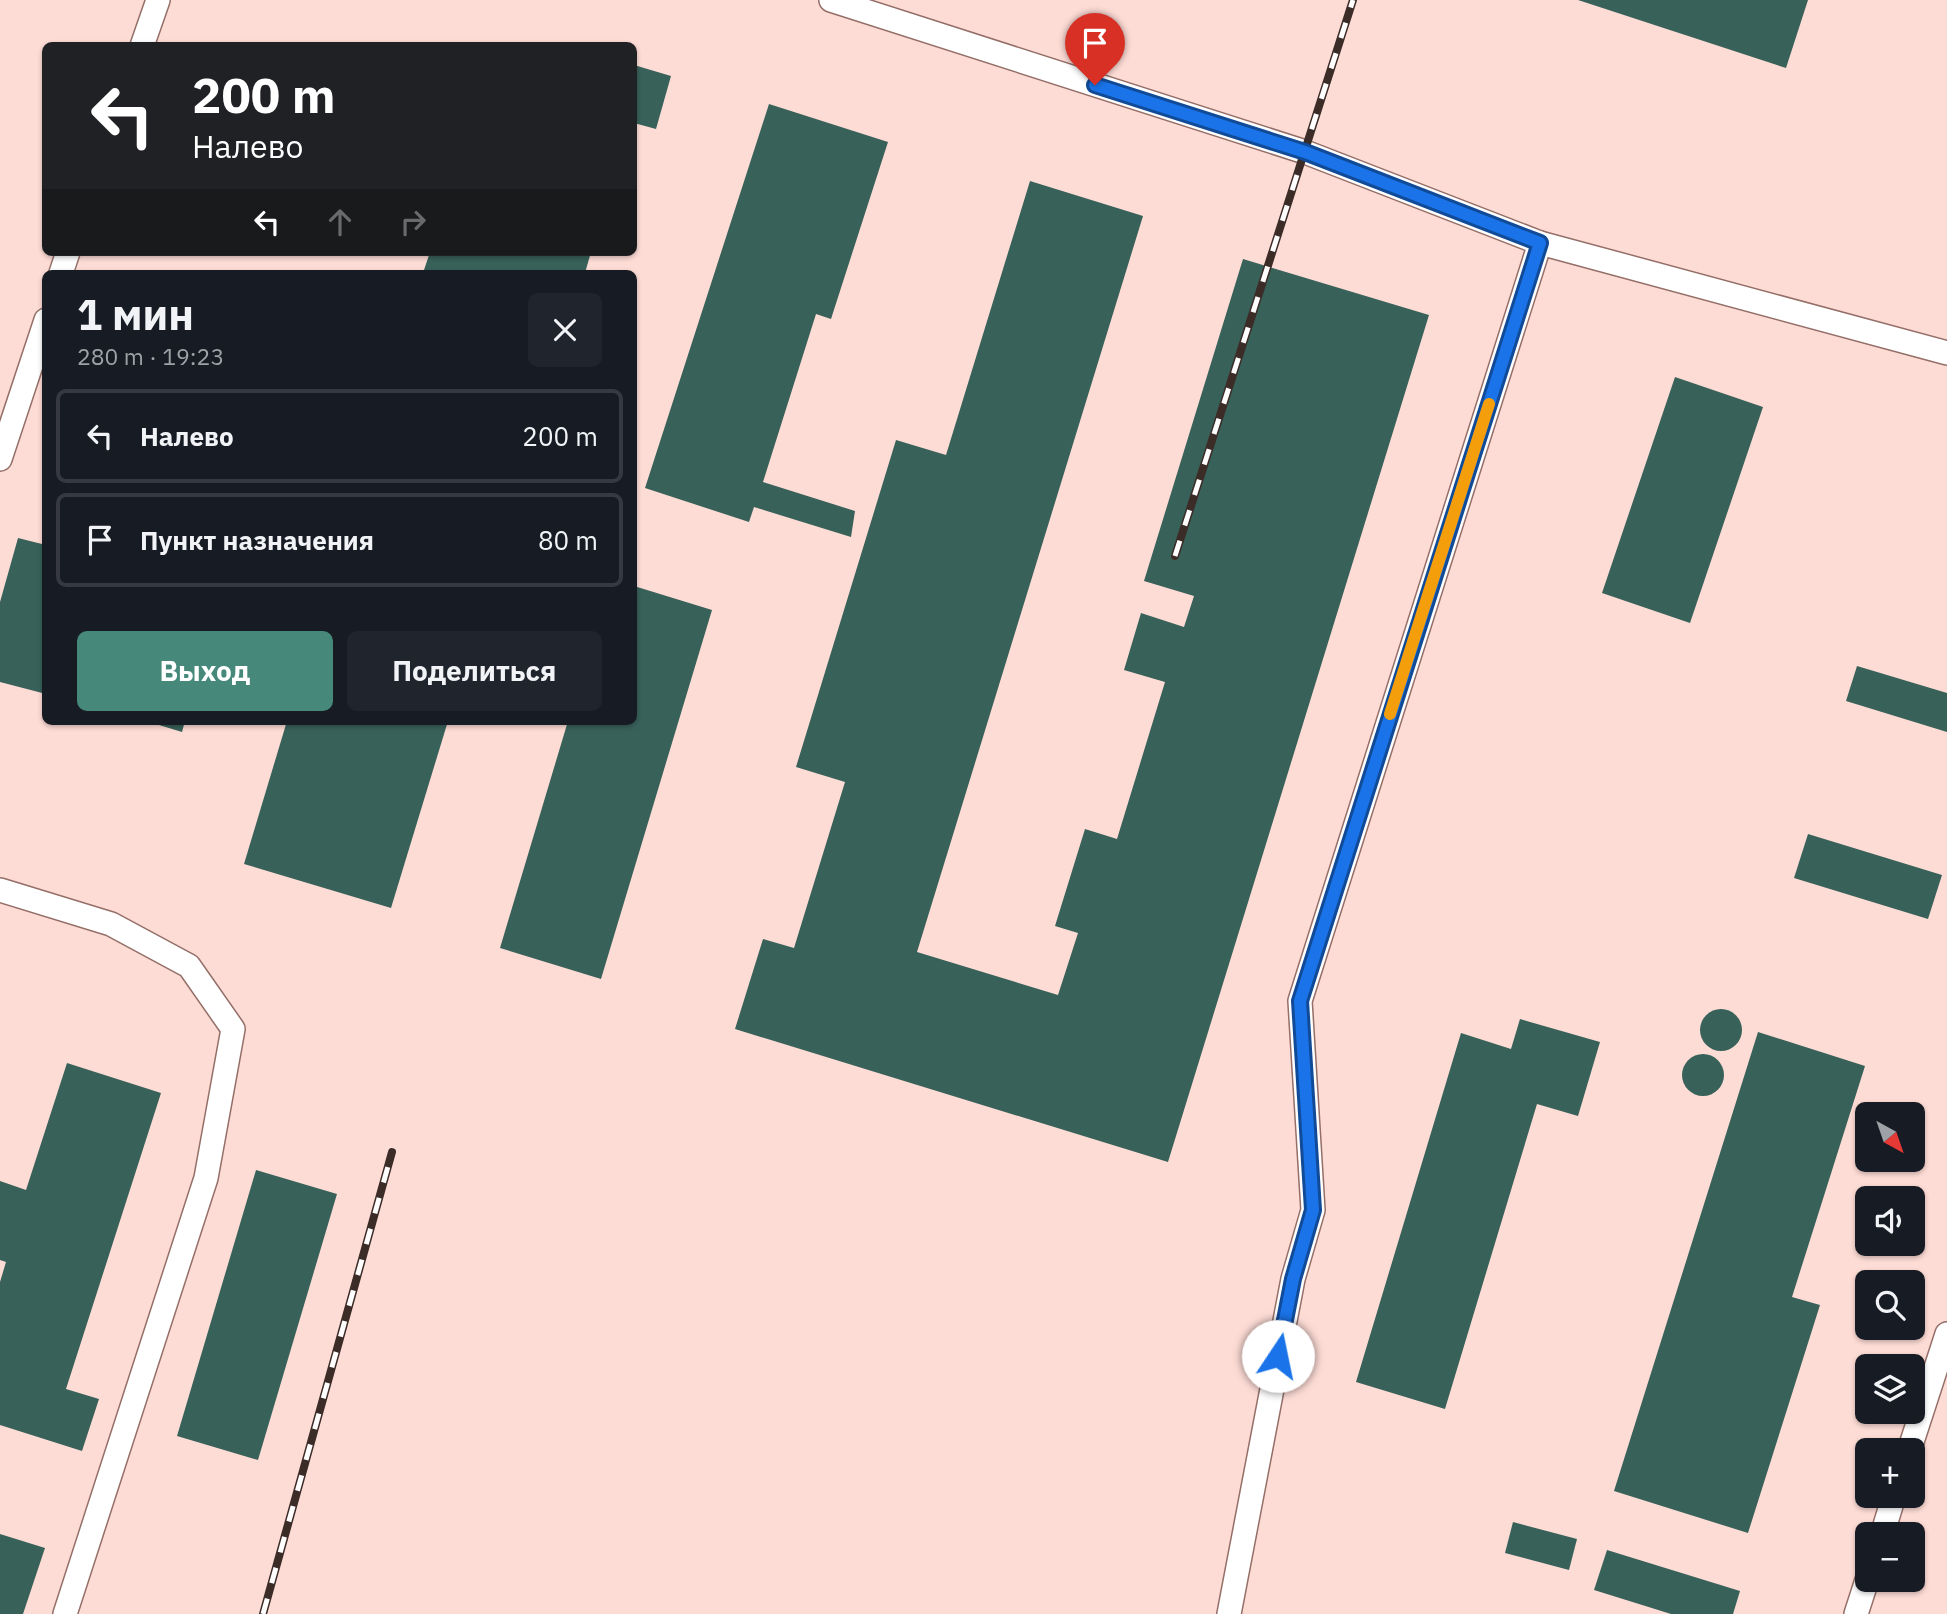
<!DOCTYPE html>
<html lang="ru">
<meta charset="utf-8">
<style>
body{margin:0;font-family:"IBM Plex Sans",sans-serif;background:#20242c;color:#f1f3f6;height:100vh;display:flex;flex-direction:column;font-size:26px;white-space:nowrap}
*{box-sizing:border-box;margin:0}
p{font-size:23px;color:#9ea1a6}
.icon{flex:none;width:38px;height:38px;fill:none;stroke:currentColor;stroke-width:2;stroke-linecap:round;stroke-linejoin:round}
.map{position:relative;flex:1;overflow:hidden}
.details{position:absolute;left:42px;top:270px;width:595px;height:455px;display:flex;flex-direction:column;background:#171b24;border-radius:10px;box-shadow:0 2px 5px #0004}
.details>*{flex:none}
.hud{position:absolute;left:42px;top:42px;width:595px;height:214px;border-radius:10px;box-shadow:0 2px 5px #0004;background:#202124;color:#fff;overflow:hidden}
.needle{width:46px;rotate:140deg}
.controls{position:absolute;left:1855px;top:1102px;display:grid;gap:14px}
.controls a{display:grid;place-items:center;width:70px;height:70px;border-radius:10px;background:#171b24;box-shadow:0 2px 5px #0004;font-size:35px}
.pin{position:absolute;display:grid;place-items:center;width:60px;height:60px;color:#fff;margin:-72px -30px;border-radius:50% 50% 50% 0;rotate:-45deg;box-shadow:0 0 7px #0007}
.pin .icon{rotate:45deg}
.me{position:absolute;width:77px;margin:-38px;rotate:11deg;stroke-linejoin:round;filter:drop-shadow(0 0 5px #0008)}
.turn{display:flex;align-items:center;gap:24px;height:147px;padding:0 35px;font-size:32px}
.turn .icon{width:91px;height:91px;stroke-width:2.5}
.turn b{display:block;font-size:49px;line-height:60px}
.lanes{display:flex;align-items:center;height:66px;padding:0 35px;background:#0003;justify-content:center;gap:35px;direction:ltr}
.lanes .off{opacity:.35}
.round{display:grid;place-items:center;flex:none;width:74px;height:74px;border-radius:10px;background:#20242c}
.overview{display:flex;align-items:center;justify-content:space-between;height:119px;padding:0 35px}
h1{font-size:42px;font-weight:700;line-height:52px}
.action{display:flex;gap:14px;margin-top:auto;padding:14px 35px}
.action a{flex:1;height:80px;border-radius:10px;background:#46897b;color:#fff;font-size:28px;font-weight:700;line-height:80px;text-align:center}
.action a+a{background:#20242c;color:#f1f3f6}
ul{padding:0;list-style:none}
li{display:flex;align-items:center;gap:21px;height:94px;margin:0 14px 10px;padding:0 21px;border:4px solid #363941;border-radius:10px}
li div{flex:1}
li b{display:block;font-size:26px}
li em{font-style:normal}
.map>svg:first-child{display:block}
.building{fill:#386159}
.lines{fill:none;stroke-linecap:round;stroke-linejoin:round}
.service-casing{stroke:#946f68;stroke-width:26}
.service{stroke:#fff;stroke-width:23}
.rail-casing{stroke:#3c2c28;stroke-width:8}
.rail{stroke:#fff;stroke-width:5;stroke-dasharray:16;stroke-linecap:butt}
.route-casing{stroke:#114b97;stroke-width:18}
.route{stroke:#1a73e8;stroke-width:12}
.slow{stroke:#f59e0b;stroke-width:12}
</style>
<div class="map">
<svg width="1947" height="1614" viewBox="0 0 1947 1614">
<rect width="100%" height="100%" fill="#fedcd6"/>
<g class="building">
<path d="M1578,0H1808L1786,68Z"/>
<path d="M634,65L671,76L656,129L634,123Z"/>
<path d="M769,104L888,142L831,319L816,314L763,482L855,511L851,537L754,507L749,522L645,488Z"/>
<path d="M1030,181L1143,216L917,952L1058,995L1078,933L1055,926L1085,829L1117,839L1165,682L1124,670L1141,613L1184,627L1194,596L1144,581L1243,259L1429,315L1168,1162L735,1029L763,939L794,948L845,782L796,767L896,440L946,455Z"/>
<path d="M430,252H591L585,273H423Z"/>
<path d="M1675,377L1763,407L1690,623L1602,593Z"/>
<path d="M18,538L46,545V694L0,682V602Z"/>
<path d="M634,586L712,610L601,979L500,948L568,721H634Z"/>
<path d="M1857,666L1947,693V732L1846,701Z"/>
<path d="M146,721H185L182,732Z"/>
<path d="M287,721H448L391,908L244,864Z"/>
<path d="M1808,834L1942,875L1928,919L1794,878Z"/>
<circle cx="1721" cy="1030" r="21"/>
<path d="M1520,1019L1600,1042L1578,1116L1537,1104L1445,1409L1356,1382L1461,1033L1511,1049Z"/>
<path d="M1758,1032L1865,1066L1792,1297L1820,1305L1748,1533L1614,1491Z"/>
<circle cx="1703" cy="1075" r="21"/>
<path d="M67,1063L161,1093L66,1389L99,1399L82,1451L0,1425V1282L6,1262L0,1260V1181L26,1190Z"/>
<path d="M256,1170L337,1194L258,1460L177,1436Z"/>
<path d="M1513,1522L1577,1539L1569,1570L1505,1553Z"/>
<path d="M0,1534L45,1548L23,1614H0Z"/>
<path d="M1607,1550L1740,1591L1733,1614H1671L1594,1590Z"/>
</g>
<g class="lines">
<defs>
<g id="service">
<path d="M831,0L1305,152L1540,243L1947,353"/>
<path d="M142,46L158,0"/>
<path d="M61,273L68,252"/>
<path d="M0,459L46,320"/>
<path d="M0,890L111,924L189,966L233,1029L206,1178L65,1614"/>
<path d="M1909,1451L1947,1334"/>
<path d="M1882,1535L1894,1496"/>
<path d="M1229,1614L1293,1279L1313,1210L1300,1001L1540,243"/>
<path d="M1856,1614L1867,1580"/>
</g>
</defs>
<use href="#service" class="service-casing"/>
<use href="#service" class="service"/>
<defs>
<g id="rail">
<path d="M1175,556L1353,0"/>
<path d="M263,1614L392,1152"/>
</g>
</defs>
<use href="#rail" class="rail-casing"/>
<use href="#rail" class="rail"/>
</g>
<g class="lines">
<defs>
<path id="route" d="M1095,85L1305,152L1540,243L1300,1001L1313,1210L1293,1279L1278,1356"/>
</defs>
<use href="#route" class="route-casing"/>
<use href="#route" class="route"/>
<path class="slow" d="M1390,714L1489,404"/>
</g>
</svg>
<div class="controls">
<a><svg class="needle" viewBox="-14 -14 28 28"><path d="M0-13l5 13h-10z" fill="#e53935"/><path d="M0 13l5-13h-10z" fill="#9ea1a6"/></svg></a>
<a><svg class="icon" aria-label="sound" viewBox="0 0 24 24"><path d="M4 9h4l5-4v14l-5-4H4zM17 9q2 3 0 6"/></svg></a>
<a><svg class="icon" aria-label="search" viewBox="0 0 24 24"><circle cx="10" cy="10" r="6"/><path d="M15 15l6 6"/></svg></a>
<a><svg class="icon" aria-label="layers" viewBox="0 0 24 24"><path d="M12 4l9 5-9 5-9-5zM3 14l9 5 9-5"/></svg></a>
<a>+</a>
<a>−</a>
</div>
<div class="pin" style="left:1095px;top:85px;background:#d93025"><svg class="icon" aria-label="arrive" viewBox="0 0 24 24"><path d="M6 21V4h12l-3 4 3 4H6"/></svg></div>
<svg class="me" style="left:1278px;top:1356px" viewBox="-20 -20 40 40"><circle r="19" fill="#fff"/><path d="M0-13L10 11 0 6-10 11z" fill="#1a73e8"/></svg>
<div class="hud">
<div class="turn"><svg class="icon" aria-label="left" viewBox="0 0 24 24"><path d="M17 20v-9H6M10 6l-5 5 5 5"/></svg><div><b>200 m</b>Налево</div></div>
<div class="lanes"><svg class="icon" aria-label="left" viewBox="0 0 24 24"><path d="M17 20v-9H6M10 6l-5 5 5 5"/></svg><svg class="icon off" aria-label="ahead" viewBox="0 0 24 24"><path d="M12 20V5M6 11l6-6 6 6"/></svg><svg class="icon off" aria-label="right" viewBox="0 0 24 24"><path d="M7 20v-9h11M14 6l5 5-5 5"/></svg></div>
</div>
<section class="details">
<div class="overview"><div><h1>1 мин</h1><p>280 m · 19:23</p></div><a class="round"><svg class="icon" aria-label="close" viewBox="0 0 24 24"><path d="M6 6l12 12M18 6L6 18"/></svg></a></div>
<ul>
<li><svg class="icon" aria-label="left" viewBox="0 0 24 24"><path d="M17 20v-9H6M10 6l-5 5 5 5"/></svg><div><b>Налево</b></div><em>200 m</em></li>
<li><svg class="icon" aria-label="arrive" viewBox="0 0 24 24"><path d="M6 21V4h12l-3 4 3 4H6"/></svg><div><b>Пункт назначения</b></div><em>80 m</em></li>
</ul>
<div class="action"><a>Выход</a><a>Поделиться</a></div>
</section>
</div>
